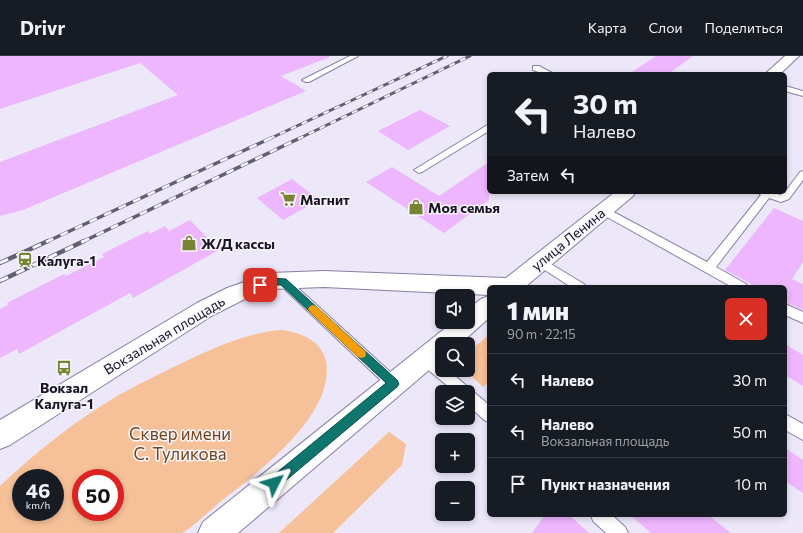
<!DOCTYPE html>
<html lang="ru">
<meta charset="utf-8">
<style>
body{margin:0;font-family:Commissioner,sans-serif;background:#242831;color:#f1f3f6;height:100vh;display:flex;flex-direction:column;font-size:15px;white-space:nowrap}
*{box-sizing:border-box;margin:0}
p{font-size:13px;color:#9ea1a6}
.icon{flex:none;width:22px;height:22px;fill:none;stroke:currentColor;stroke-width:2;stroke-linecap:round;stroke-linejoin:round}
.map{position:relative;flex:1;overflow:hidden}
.panel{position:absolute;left:487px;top:229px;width:300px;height:232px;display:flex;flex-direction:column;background:#171b24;border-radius:6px;box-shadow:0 2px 6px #0003}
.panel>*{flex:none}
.banner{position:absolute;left:487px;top:16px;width:300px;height:122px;border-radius:6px;box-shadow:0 2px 6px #0003;background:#171b24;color:#f1f3f6;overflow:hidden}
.fabs{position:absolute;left:435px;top:233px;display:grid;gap:8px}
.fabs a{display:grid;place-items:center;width:40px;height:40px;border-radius:6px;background:#171b24;box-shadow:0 2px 6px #0003;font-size:20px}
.speed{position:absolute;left:12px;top:413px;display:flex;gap:8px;font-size:20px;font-weight:700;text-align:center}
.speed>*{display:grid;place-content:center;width:52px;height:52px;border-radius:50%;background:#171b24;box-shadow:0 2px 6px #0003;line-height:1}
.speed small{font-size:10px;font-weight:400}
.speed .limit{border:6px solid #d22;background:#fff;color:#111}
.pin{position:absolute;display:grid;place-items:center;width:34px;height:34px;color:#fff;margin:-17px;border-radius:8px;box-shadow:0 2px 6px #0006}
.me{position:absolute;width:44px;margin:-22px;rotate:50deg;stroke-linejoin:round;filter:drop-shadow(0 0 3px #0008)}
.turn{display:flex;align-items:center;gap:14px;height:84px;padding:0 20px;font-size:18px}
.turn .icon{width:52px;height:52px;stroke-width:2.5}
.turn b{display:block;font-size:28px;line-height:34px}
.then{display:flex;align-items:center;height:38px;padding:0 20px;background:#0003;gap:8px;font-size:15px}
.round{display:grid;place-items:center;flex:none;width:42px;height:42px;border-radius:6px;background:#242831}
.summary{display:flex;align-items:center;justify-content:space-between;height:68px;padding:0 20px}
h1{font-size:24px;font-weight:800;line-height:30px}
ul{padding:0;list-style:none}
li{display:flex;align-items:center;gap:12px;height:52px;padding:0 20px;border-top:1px solid #363941}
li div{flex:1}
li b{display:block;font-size:15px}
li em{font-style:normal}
header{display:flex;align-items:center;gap:24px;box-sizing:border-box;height:56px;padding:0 20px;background:#171b24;border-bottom:1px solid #363941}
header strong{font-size:19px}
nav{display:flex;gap:22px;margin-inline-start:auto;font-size:14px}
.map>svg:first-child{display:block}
.green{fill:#f6c198;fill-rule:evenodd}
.building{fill:#edb6fe}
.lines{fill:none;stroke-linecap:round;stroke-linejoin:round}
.lane-casing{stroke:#8a7ea5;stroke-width:2}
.secondary-casing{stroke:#8a7ea5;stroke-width:2}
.lane{fill:#fff;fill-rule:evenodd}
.secondary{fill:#fff;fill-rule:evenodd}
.rail-far2-casing{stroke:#645f70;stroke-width:3}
.rail-far1-casing{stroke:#645f70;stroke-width:3.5}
.rail-casing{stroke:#645f70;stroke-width:4.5}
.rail-far2{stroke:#f8f6ff;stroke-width:2;stroke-dasharray:6;stroke-linecap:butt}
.rail-far1{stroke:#f8f6ff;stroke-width:2.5;stroke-dasharray:8;stroke-linecap:butt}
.rail{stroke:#f8f6ff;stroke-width:3;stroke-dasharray:9;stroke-linecap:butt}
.route{fill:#0f766e;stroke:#0a4d48}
.slow{fill:#f59e0b}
.labels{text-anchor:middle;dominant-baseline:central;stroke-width:3;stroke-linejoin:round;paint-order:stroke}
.poi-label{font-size:14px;font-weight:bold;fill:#191423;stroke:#f8f6ff;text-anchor:start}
.street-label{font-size:14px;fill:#191423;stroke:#f8f6ff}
.near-park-label{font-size:17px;fill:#74431a;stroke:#f8f6ff}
</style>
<header>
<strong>Drivr</strong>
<nav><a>Карта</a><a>Слои</a><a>Поделиться</a></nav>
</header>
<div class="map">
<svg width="803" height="477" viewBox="0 0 803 477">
<rect width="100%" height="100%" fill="#ece7f9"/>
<g class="green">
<path d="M282,274C300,276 322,285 326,305C336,359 257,417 220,446C212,453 189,474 182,477C176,477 150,477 142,477C95,477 47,477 0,477V430C36,396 76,364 119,339C140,327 162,317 184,306C214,292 248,276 282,274ZM21,422H55V456H21ZM81,422H115V456H81Z"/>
<path d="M489,279V326L483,331L465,314H468V296Z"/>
<path d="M389,376L406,388L402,409L333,477H279Z"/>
</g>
<g class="building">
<path d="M0,0H329L330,1L281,20L306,35L23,154L0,160V106L178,39L140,7L0,53Z"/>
<path d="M656,0H693L668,18H629Z"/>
<path d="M420,54L450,70L408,94L378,75Z"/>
<path d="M489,106V144L444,177L366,126L392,111L439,140Z"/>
<path d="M292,123L319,144L283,164L257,142Z"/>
<path d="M774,152L803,165V206L792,223L803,228V254L785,246V231H757L725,214Z"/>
<path d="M190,164L219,194L133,242L130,237L19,298L17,293L0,302V253L8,249L7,247L64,218L66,220L104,201L102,198L148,175L150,178L165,170L169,175Z"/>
<path d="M785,288L803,299V330L785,319Z"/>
<path d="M785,392L803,404V437L785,425Z"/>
<path d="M545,459H569L589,477H532Z"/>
<path d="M630,459H708L731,477H651Z"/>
</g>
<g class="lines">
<defs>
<g id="lane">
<path d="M350,0H358L309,26H306L302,24Z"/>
<path d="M533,10H539L554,18H544L533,14Z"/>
<path d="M785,30L803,35V40L785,35Z"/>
<path d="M489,68V75L422,116L419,117L414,114Z"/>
<path d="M803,115V124L789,143L781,146L769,142L716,211L746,228L748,231H732L600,157L599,155L600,153H608L707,206L761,139L757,136H772L780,139L785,136L800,116Z"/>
<path d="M541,202L584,228L586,231H571L537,209L535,206L537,203Z"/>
<path d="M283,220L287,222L399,324L401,328L399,332L394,334L389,332L279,228L277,225L279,222Z"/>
<path d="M785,248L803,256V267L785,259Z"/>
<path d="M425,297L430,299L442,309V314H448L489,349V366L484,364L468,349V336H455L420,307L418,303L420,299Z"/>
<path d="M785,358L803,368V384L785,374Z"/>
<path d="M591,459H612L625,471L628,477H606L593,465Z"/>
</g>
<g id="secondary">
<path d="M785,0H799L780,18H765Z"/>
<path d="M615,136H636L633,140L525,231H489V239L324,231L271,233L243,244L213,259L10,389L0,393V364L197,247L227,232L270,217L324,215L506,222Z"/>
<path d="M489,240V262L460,288H442V303L238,477H198L203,466L434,281L453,266H468V253L481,243Z"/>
</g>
</defs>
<use href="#lane" class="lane-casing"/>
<use href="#secondary" class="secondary-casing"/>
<use href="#lane" class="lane"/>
<use href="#secondary" class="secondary"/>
<defs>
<g id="rail-far2">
<path d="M269,83L447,0"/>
<path d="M298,83L470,0"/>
</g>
<g id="rail-far1">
<path d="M46,186L271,82"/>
<path d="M82,186L300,82"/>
</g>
<g id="rail">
<path d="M0,207L48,185"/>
<path d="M0,225L84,185"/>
</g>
</defs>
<use href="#rail-far2" class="rail-far2-casing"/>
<use href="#rail-far1" class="rail-far1-casing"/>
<use href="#rail" class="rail-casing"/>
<use href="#rail-far2" class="rail-far2"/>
<use href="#rail-far1" class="rail-far1"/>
<use href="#rail" class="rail"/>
</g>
<path class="route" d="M270,222L286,223L397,324L399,328L397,331L278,431L274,433L269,431L268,427L269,423L386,327L281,229H270L260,232L257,231L256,229L257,226Z"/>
<path class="slow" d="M313,249L316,250L365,295L366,298L365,301L361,302L358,301L310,256L308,253L310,250Z"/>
<defs>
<symbol id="supermarket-bare" viewBox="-9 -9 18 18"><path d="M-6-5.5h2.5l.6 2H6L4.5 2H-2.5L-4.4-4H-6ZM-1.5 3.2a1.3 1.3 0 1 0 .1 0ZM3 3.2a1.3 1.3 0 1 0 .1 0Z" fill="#778533" stroke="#f8f6ff" stroke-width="2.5" paint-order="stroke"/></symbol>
<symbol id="shop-bare" viewBox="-9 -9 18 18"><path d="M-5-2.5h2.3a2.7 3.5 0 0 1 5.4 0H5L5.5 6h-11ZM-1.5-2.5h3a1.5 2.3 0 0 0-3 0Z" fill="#778533" stroke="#f8f6ff" stroke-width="2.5" paint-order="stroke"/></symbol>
<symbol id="station-bare" viewBox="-9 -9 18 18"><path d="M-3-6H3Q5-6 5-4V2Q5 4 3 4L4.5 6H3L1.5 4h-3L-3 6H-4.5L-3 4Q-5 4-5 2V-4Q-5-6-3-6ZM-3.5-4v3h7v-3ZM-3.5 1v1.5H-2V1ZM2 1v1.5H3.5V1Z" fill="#778533" stroke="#f8f6ff" stroke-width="2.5" paint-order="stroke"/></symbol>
<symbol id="bus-bare" viewBox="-9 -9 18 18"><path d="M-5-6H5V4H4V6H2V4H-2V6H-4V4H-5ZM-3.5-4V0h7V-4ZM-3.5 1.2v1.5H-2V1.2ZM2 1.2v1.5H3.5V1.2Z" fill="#778533" stroke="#f8f6ff" stroke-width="2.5" paint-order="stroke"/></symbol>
</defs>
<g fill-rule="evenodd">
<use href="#supermarket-bare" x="277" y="132" width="22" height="22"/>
<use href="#shop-bare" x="405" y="140" width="22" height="22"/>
<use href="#shop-bare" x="178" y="176" width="22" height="22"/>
<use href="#station-bare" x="14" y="193" width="22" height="22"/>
<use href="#bus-bare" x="53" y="301" width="22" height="22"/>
</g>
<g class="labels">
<g class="poi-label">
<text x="300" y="143">Магнит</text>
<text x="428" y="151">Моя семья</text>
<text x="201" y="187">Ж/Д кассы</text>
<text x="37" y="204">Калуга-1</text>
<text x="64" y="331" text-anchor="middle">Вокзал<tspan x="64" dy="16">Калуга-1</tspan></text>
</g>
<g class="street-label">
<text transform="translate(568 183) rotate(-39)">улица Ленина</text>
<text transform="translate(164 279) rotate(-31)">Вокзальная площадь</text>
</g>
<g class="near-park-label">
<text x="180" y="377">Сквер имени<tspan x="180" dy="20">С. Туликова</tspan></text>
</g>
</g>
</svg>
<div class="fabs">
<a><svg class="icon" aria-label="sound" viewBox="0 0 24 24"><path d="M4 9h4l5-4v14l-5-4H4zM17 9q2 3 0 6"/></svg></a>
<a><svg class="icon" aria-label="search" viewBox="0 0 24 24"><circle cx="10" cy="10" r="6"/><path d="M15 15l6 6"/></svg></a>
<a><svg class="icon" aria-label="layers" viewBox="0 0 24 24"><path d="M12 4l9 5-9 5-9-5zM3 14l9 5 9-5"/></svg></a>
<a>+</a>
<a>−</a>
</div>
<div class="speed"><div>46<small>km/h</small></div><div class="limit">50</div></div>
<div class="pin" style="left:260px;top:229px;background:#d93025"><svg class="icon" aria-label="arrive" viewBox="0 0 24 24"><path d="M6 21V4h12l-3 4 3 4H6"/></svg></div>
<svg class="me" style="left:274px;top:427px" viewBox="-20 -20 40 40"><path d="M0-17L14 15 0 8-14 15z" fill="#0f766e" stroke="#fff" stroke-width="4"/></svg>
<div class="banner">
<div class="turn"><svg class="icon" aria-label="left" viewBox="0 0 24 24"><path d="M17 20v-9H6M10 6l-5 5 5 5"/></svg><div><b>30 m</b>Налево</div></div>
<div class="then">Затем<svg class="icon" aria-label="left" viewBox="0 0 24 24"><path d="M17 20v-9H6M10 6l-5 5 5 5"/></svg></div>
</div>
<section class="panel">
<div class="summary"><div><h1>1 мин</h1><p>90 m · 22:15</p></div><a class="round" style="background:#d93025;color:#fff"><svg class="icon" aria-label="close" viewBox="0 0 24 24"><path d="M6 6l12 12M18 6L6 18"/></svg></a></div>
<ul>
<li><svg class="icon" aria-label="left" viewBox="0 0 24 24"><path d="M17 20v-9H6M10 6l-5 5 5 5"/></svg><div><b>Налево</b></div><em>30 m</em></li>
<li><svg class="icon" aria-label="left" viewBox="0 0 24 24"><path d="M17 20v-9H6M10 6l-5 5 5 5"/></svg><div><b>Налево</b><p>Вокзальная площадь</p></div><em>50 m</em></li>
<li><svg class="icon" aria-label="arrive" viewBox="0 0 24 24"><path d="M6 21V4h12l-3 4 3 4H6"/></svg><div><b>Пункт назначения</b></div><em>10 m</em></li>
</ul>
</section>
</div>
